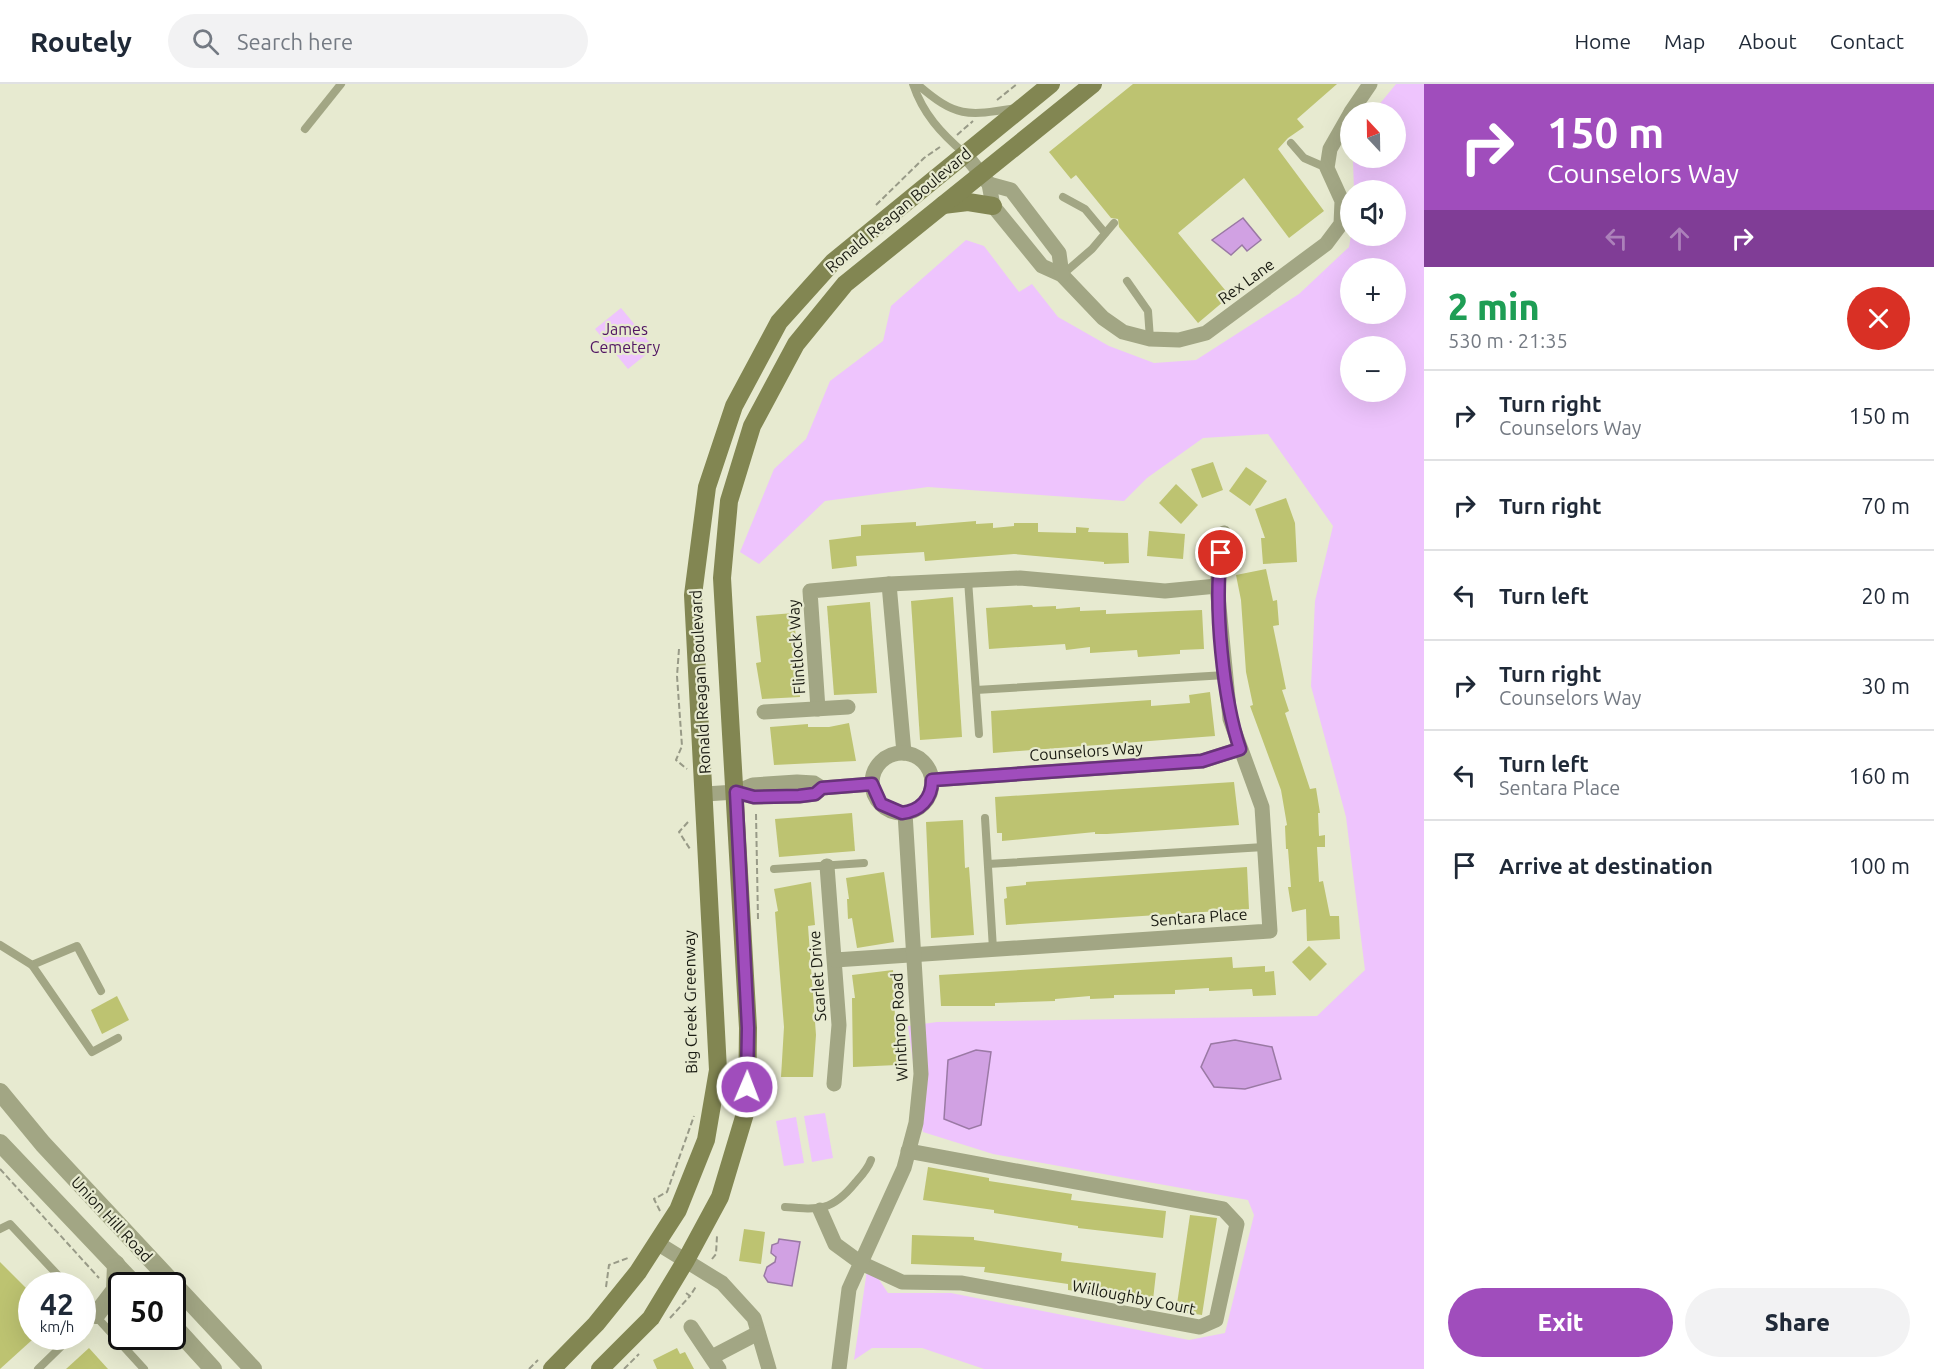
<!DOCTYPE html>
<meta charset="utf-8">
<style>
body{margin:0;font-family:Ubuntu,sans-serif;background:#f2f2f3;color:#1f2937;height:100vh;display:flex;flex-direction:column;font-size:22px;white-space:nowrap}
*{box-sizing:border-box;margin:0}
p{font-size:20px;color:#747a83}
.icon{flex:none;width:33px;height:33px;fill:none;stroke:currentColor;stroke-width:2;stroke-linecap:round;stroke-linejoin:round}
.map{position:relative;flex:1;overflow:hidden}
.panel{display:flex;flex-direction:column;background:#fff;width:510px}
.panel>*{flex:none}
.top-card{background:#a04dbc;color:#fff;overflow:hidden}
.needle{width:39px;rotate:338deg}
.tools{position:absolute;left:1340px;top:18px;display:grid;gap:12px}
.tools a{display:grid;place-items:center;width:66px;height:66px;border-radius:50%;background:#fff;box-shadow:0 6px 24px #0002;font-size:30px}
.speed{position:absolute;left:18px;top:1188px;display:flex;gap:12px;font-size:30px;font-weight:700;text-align:center}
.speed>*{display:grid;place-content:center;width:78px;height:78px;border-radius:50%;background:#fff;box-shadow:0 6px 24px #0002;line-height:1}
.speed small{font-size:15px;font-weight:400}
.speed .limit{border:3px solid #111;border-radius:9px;background:#fff;color:#111}
.pin{position:absolute;display:grid;place-items:center;width:51px;height:51px;color:#fff;margin:-26px;border:3px solid #fff;border-radius:50%;box-shadow:0 2px 6px #0007}
.me{position:absolute;width:66px;margin:-33px;rotate:1deg;stroke-linejoin:round;filter:drop-shadow(0 0 4px #0008)}
.turn{display:flex;align-items:center;gap:21px;height:126px;padding:0 24px;font-size:27px}
.turn .icon{width:78px;height:78px;stroke-width:2.5}
.turn b{display:block;font-size:42px;line-height:51px}
.lanes{display:flex;align-items:center;height:57px;padding:0 24px;background:#0003;justify-content:center;gap:30px;direction:ltr}
.lanes .off{opacity:.35}
.round{display:grid;place-items:center;flex:none;width:63px;height:63px;border-radius:32px;background:#f2f2f3}
.overview{display:flex;align-items:center;justify-content:space-between;height:102px;padding:0 24px}
h1{font-size:36px;font-weight:800;line-height:45px;color:#1e9e55}
.button{display:flex;gap:12px;margin-top:auto;padding:12px 24px}
.button a{flex:1;height:69px;border-radius:36px;background:#a04dbc;color:#fff;font-size:24px;font-weight:800;line-height:69px;text-align:center}
.button a+a{background:#f2f2f3;color:#1f2937}
ul{padding:0;list-style:none}
li{display:flex;align-items:center;gap:18px;height:90px;padding:0 24px;border-top:2px solid #e0e1e3}
li div{flex:1}
li b{display:block;font-size:22px}
li em{font-style:normal}
header{display:flex;align-items:center;gap:36px;box-sizing:border-box;height:84px;padding:0 30px;background:#fff;border-bottom:2px solid #e0e1e3}
header strong{font-size:28px}
nav{display:flex;gap:33px;margin-inline-start:auto;font-size:21px}
.search{width:420px;height:54px;background:#f2f2f3;display:flex;align-items:center;gap:15px;box-sizing:border-box;padding:0 21px;border-radius:33px;color:#747a83;font-size:22px}
main{display:flex;flex:1;min-height:0}
.map>svg:first-child{display:block}
.green{fill:#eec4fd;fill-rule:evenodd}
.water{fill:#d1a1e3;stroke:#9a79a4;stroke-width:1.5}
.building{fill:#bdc371}
.lines{fill:none;stroke-linecap:round;stroke-linejoin:round}
.path{stroke:#989a87;stroke-width:2;stroke-dasharray:6 3;stroke-linecap:butt}
.service{stroke:#a2a684;stroke-width:8}
.minor{stroke:#a2a684;stroke-width:15}
.tertiary{stroke:#a2a684;stroke-width:18}
.secondary{stroke:#828652;stroke-width:18}
.route-casing{stroke:#68327a;stroke-width:15}
.route{stroke:#a04dbc;stroke-width:10}
.labels{text-anchor:middle;dominant-baseline:central;stroke-width:4.5;stroke-linejoin:round;paint-order:stroke}
.street-label{font-size:16px;fill:#1a1b12;stroke:#e7ead0}
.park-label{font-size:16px;fill:#511563;stroke:#e7ead0}
</style>
<header>
<strong>Routely</strong>
<div class="search"><svg class="icon" aria-label="search" viewBox="0 0 24 24"><circle cx="10" cy="10" r="6"/><path d="M15 15l6 6"/></svg>Search here</div>
<nav><a>Home</a><a>Map</a><a>About</a><a>Contact</a></nav>
</header>
<main>
<div class="map">
<svg width="1424" height="1285" viewBox="0 0 1424 1285">
<rect width="100%" height="100%" fill="#e7ead0"/>
<g class="green">
<path d="M1396,0H1424V1285H984L922,1264H872L854,1276L868,1179L888,1209H951L1189,1256L1225,1249L1254,1131L1248,1116L993,1070L923,1048L908,942L937,938L1317,932L1365,886L1346,733L1311,602L1315,517L1333,442L1268,350L1203,354L1147,394L1124,417L928,403L825,417L759,480L740,468L774,385L806,355L830,297L883,257L891,222L966,156L984,162L1019,208L1032,200L1058,233L1109,262L1154,279L1196,276L1299,210L1349,163L1351,152H1395V106H1354L1353,78L1355,74H1395V28H1373ZM1350,184H1395V230H1350ZM1350,262H1395V308H1350Z"/>
<path d="M621,224L654,264L628,285L595,245Z"/>
<path d="M825,1029L833,1074L812,1078L804,1032Z"/>
<path d="M796,1033L804,1079L784,1082L776,1037Z"/>
</g>
<g class="water">
<path d="M1243,134L1261,156L1247,167L1242,161L1231,171L1212,156Z"/>
<path d="M1235,956L1272,963L1281,995L1245,1005L1214,1003L1201,983L1211,960Z"/>
<path d="M976,966L991,968L981,1041L969,1045L944,1035L948,976Z"/>
<path d="M779,1155L800,1158L792,1202L768,1198L764,1192L767,1183L775,1178L776,1173L771,1169L772,1161L778,1159Z"/>
</g>
<g class="building">
<path d="M1133,0H1337L1297,35L1304,43L1288,54L1278,65L1324,127L1289,154L1244,94L1178,149L1230,212L1198,239L1119,143L1118,135L1111,134L1076,91L1071,95L1049,68Z"/>
<path d="M1213,378L1223,406L1202,414L1191,385Z"/>
<path d="M1246,383L1267,397L1250,422L1229,407Z"/>
<path d="M1176,400L1198,421L1181,440L1159,419Z"/>
<path d="M1286,414L1295,439L1297,478L1263,480L1261,454H1265L1255,425Z"/>
<path d="M976,437V440L993,439V444L1014,442V439H1038V448L1076,449V443L1089,444L1088,448L1128,449L1129,479L1104,480V478L1014,470L925,477L924,468L856,472L857,482L832,485L829,456L861,452V441L916,438V442Z"/>
<path d="M1149,447L1185,450L1183,475L1147,472Z"/>
<path d="M1266,485L1273,517L1277,516L1279,541L1273,542L1286,605L1282,606L1289,627L1285,629L1310,705L1316,704L1320,729H1318L1319,752L1325,751V763H1317L1319,798L1323,797L1330,832H1339L1340,855L1307,857L1306,825L1292,828L1288,803H1291L1288,765H1286L1285,742L1287,741L1281,706L1250,622L1253,621L1246,588L1241,516L1236,491Z"/>
<path d="M953,513L962,653L920,656L911,517Z"/>
<path d="M870,518L877,609L834,611L827,522Z"/>
<path d="M1032,521L1033,523L1056,522V525L1080,523V527L1106,526V530L1202,526L1204,565L1180,566V570L1138,573L1137,566L1090,569V563L1066,566L1065,560L989,565L986,524Z"/>
<path d="M794,529L800,613L762,615L756,579L761,578L756,532Z"/>
<path d="M1210,608L1215,652L993,669L991,627L1151,616V622L1190,619L1189,611Z"/>
<path d="M849,639L856,677L774,681L770,643L808,640V643H829Z"/>
<path d="M1234,698L1239,741L1107,750H1095V748L1002,757V749H997L995,713Z"/>
<path d="M852,729L855,767L779,773L775,735Z"/>
<path d="M963,736L965,784L969,783L974,851L931,854L926,738Z"/>
<path d="M1247,783L1249,825L1006,841L1004,815L1007,814L1006,803L1026,801V798Z"/>
<path d="M884,788L894,858L857,864L852,834L848,835L847,815H849L846,794Z"/>
<path d="M811,798L815,841L808,842L816,951L813,993H781L784,943L775,828L778,827L774,805Z"/>
<path d="M1309,862L1327,880L1310,897L1292,878Z"/>
<path d="M1232,873L1233,884L1265,882V888L1274,887L1276,911L1253,912L1252,905L1209,907V904L1175,906V910L1114,911V914L1090,915V912L1055,915V917L995,919V922H941L939,891Z"/>
<path d="M893,886L897,981L853,983L852,914H855L852,891Z"/>
<path d="M117,912L129,936L102,950L91,926Z"/>
<path d="M928,1083L989,1094V1097L1072,1110L1071,1116L1166,1127L1163,1154L1078,1144V1142L994,1129V1126L923,1116Z"/>
<path d="M1190,1131L1217,1134L1202,1231L1176,1227Z"/>
<path d="M744,1145L765,1148L761,1180L739,1177Z"/>
<path d="M912,1151L974,1153V1156L1062,1169L1061,1177L1156,1189L1153,1216L1068,1206V1200L984,1188L985,1183L911,1180Z"/>
<path d="M0,1178L32,1210V1256L0,1285Z"/>
<path d="M89,1264L108,1285H66Z"/>
<path d="M677,1264L680,1270L685,1268L694,1285H657L653,1276Z"/>
</g>
<g class="lines">
<g class="path">
<path d="M997,16L1017,0"/>
<path d="M957,51L973,37"/>
<path d="M876,121L924,74L940,63"/>
<path d="M679,565L677,592L682,662L676,676L687,685"/>
<path d="M756,730L758,835"/>
<path d="M688,738L679,748L690,765"/>
<path d="M0,1085L99,1194"/>
<path d="M660,1127L654,1115L667,1108L694,1032"/>
<path d="M712,1175L716,1170L717,1152"/>
<path d="M606,1203L609,1181L628,1174"/>
<path d="M686,1209L690,1212L697,1201"/>
<path d="M670,1234L690,1212"/>
<path d="M529,1285L538,1276"/>
<path d="M624,1285L639,1270"/>
</g>
<g class="service">
<path d="M913,0C923,30 941,49 964,69"/>
<path d="M917,0C956,34 967,32 1016,24"/>
<path d="M305,45L341,0"/>
<path d="M1291,59L1304,74L1327,84"/>
<path d="M1063,113L1085,125L1105,149"/>
<path d="M1062,191L1092,165L1114,139"/>
<path d="M1127,197L1148,227L1150,255"/>
<path d="M968,496L979,650"/>
<path d="M976,606L1226,591"/>
<path d="M985,734L993,865"/>
<path d="M988,780L1264,763"/>
<path d="M774,785L864,779"/>
<path d="M0,861L32,881L77,862L101,907"/>
<path d="M32,881L92,968L118,954"/>
<path d="M785,1123C820,1126 832,1127 855,1099C862,1091 868,1085 871,1076"/>
<path d="M0,1145L10,1140L68,1202"/>
<path d="M82,1217L144,1285"/>
<path d="M82,1243L96,1231"/>
<path d="M38,1285L72,1252"/>
</g>
<g class="minor">
<path d="M1351,28L1370,0"/>
<path d="M964,69L989,100L993,122L1042,182L1062,191L1103,234L1123,248L1150,255L1179,256L1206,249L1326,160L1341,140L1342,117L1327,84L1330,65L1350,30"/>
<path d="M989,100L1011,106L1059,169L1062,191"/>
<path d="M889,500L904,669"/>
<path d="M818,625L810,507L889,500L1020,494L1165,507L1217,502"/>
<path d="M764,628L848,623"/>
<circle cx="902" cy="699" r="30"/>
<path d="M932,696L1202,677L1240,665"/>
<path d="M736,708L754,713L799,712L815,710L822,704L872,700"/>
<path d="M705,710L736,708L753,701L797,698L814,699L822,704"/>
<path d="M827,782L839,941L834,1000"/>
<path d="M835,876L1270,847L1262,723L1230,635L1217,502L1224,449"/>
<path d="M820,1126L835,1160L861,1179L902,1198L962,1199L1200,1243L1216,1236L1237,1140L1223,1125L908,1067"/>
<path d="M657,1159L722,1199L754,1234L769,1285"/>
<path d="M691,1243L719,1285"/>
<path d="M712,1273L758,1249"/>
<path d="M839,1285L849,1205L904,1084L916,1039L921,990L905,729"/>
</g>
<g class="tertiary">
<path d="M0,1008L43,1060L253,1285"/>
<path d="M0,1059L136,1202"/>
<path d="M96,1231L115,1206L116,1180"/>
<path d="M172,1240L213,1285"/>
</g>
<g class="secondary">
<path d="M943,121L968,118L993,122"/>
<path d="M552,1285L596,1240L638,1188L678,1126L706,1056L718,986L693,511L707,403L734,322L779,238L833,178L1051,0"/>
<path d="M600,1285L651,1234L686,1176L720,1113L747,1023L748,944L722,494L729,417L752,342L796,260L845,200L1093,0"/>
</g>
</g>
<g class="lines">
<defs>
<path id="route" d="M747,1003L748,944L736,708L754,713L799,712L815,710L822,704L872,700L881,720L902,729C920,727 932,715 932,696L1202,677L1240,665C1223,615 1214,522 1221,469"/>
</defs>
<use href="#route" class="route-casing"/>
<use href="#route" class="route"/>
</g>
<g class="labels">
<g class="street-label">
<text transform="translate(898 126) rotate(-40)">Ronald Reagan Boulevard</text>
<text transform="translate(1246 197) rotate(-36)">Rex Lane</text>
<text transform="translate(796 563) rotate(-94)">Flintlock Way</text>
<text transform="translate(700 598) rotate(-93)">Ronald Reagan Boulevard</text>
<text transform="translate(1086 667) rotate(-4)">Counselors Way</text>
<text transform="translate(1199 833) rotate(-4)">Sentara Place</text>
<text transform="translate(817 892) rotate(-94)">Scarlet Drive</text>
<text transform="translate(690 918) rotate(-91)">Big Creek Greenway</text>
<text transform="translate(899 943) rotate(-93)">Winthrop Road</text>
<text transform="translate(112 1135) rotate(47)">Union Hill Road</text>
<text transform="translate(1134 1213) rotate(11)">Willoughby Court</text>
</g>
<g class="park-label">
<text x="625" y="245">James<tspan x="625" dy="18">Cemetery</tspan></text>
</g>
</g>
</svg>
<div class="tools">
<a><svg class="needle" viewBox="-14 -14 28 28"><path d="M0-13l5 13h-10z" fill="#e53935"/><path d="M0 13l5-13h-10z" fill="#747a83"/></svg></a>
<a><svg class="icon" aria-label="sound" viewBox="0 0 24 24"><path d="M4 9h4l5-4v14l-5-4H4zM17 9q2 3 0 6"/></svg></a>
<a>+</a>
<a>−</a>
</div>
<div class="speed"><div>42<small>km/h</small></div><div class="limit">50</div></div>
<div class="pin" style="left:1221px;top:469px;background:#d93025"><svg class="icon" aria-label="arrive" viewBox="0 0 24 24"><path d="M6 21V4h12l-3 4 3 4H6"/></svg></div>
<svg class="me" style="left:747px;top:1003px" viewBox="-20 -20 40 40"><circle r="17" fill="#a04dbc" stroke="#fff" stroke-width="3"/><path d="M0-11L8 9 0 5-8 9z" fill="#fff"/></svg>
</div>
<section class="panel">
<div class="top-card">
<div class="turn"><svg class="icon" aria-label="right" viewBox="0 0 24 24"><path d="M7 20v-9h11M14 6l5 5-5 5"/></svg><div><b>150 m</b>Counselors Way</div></div>
<div class="lanes"><svg class="icon off" aria-label="left" viewBox="0 0 24 24"><path d="M17 20v-9H6M10 6l-5 5 5 5"/></svg><svg class="icon off" aria-label="ahead" viewBox="0 0 24 24"><path d="M12 20V5M6 11l6-6 6 6"/></svg><svg class="icon" aria-label="right" viewBox="0 0 24 24"><path d="M7 20v-9h11M14 6l5 5-5 5"/></svg></div>
</div>
<div class="overview"><div><h1>2 min</h1><p>530 m · 21:35</p></div><a class="round" style="background:#d93025;color:#fff"><svg class="icon" aria-label="close" viewBox="0 0 24 24"><path d="M6 6l12 12M18 6L6 18"/></svg></a></div>
<ul>
<li><svg class="icon" aria-label="right" viewBox="0 0 24 24"><path d="M7 20v-9h11M14 6l5 5-5 5"/></svg><div><b>Turn right</b><p>Counselors Way</p></div><em>150 m</em></li>
<li><svg class="icon" aria-label="right" viewBox="0 0 24 24"><path d="M7 20v-9h11M14 6l5 5-5 5"/></svg><div><b>Turn right</b></div><em>70 m</em></li>
<li><svg class="icon" aria-label="left" viewBox="0 0 24 24"><path d="M17 20v-9H6M10 6l-5 5 5 5"/></svg><div><b>Turn left</b></div><em>20 m</em></li>
<li><svg class="icon" aria-label="right" viewBox="0 0 24 24"><path d="M7 20v-9h11M14 6l5 5-5 5"/></svg><div><b>Turn right</b><p>Counselors Way</p></div><em>30 m</em></li>
<li><svg class="icon" aria-label="left" viewBox="0 0 24 24"><path d="M17 20v-9H6M10 6l-5 5 5 5"/></svg><div><b>Turn left</b><p>Sentara Place</p></div><em>160 m</em></li>
<li><svg class="icon" aria-label="arrive" viewBox="0 0 24 24"><path d="M6 21V4h12l-3 4 3 4H6"/></svg><div><b>Arrive at destination</b></div><em>100 m</em></li>
</ul>
<div class="button"><a>Exit</a><a>Share</a></div>
</section>
</main>
